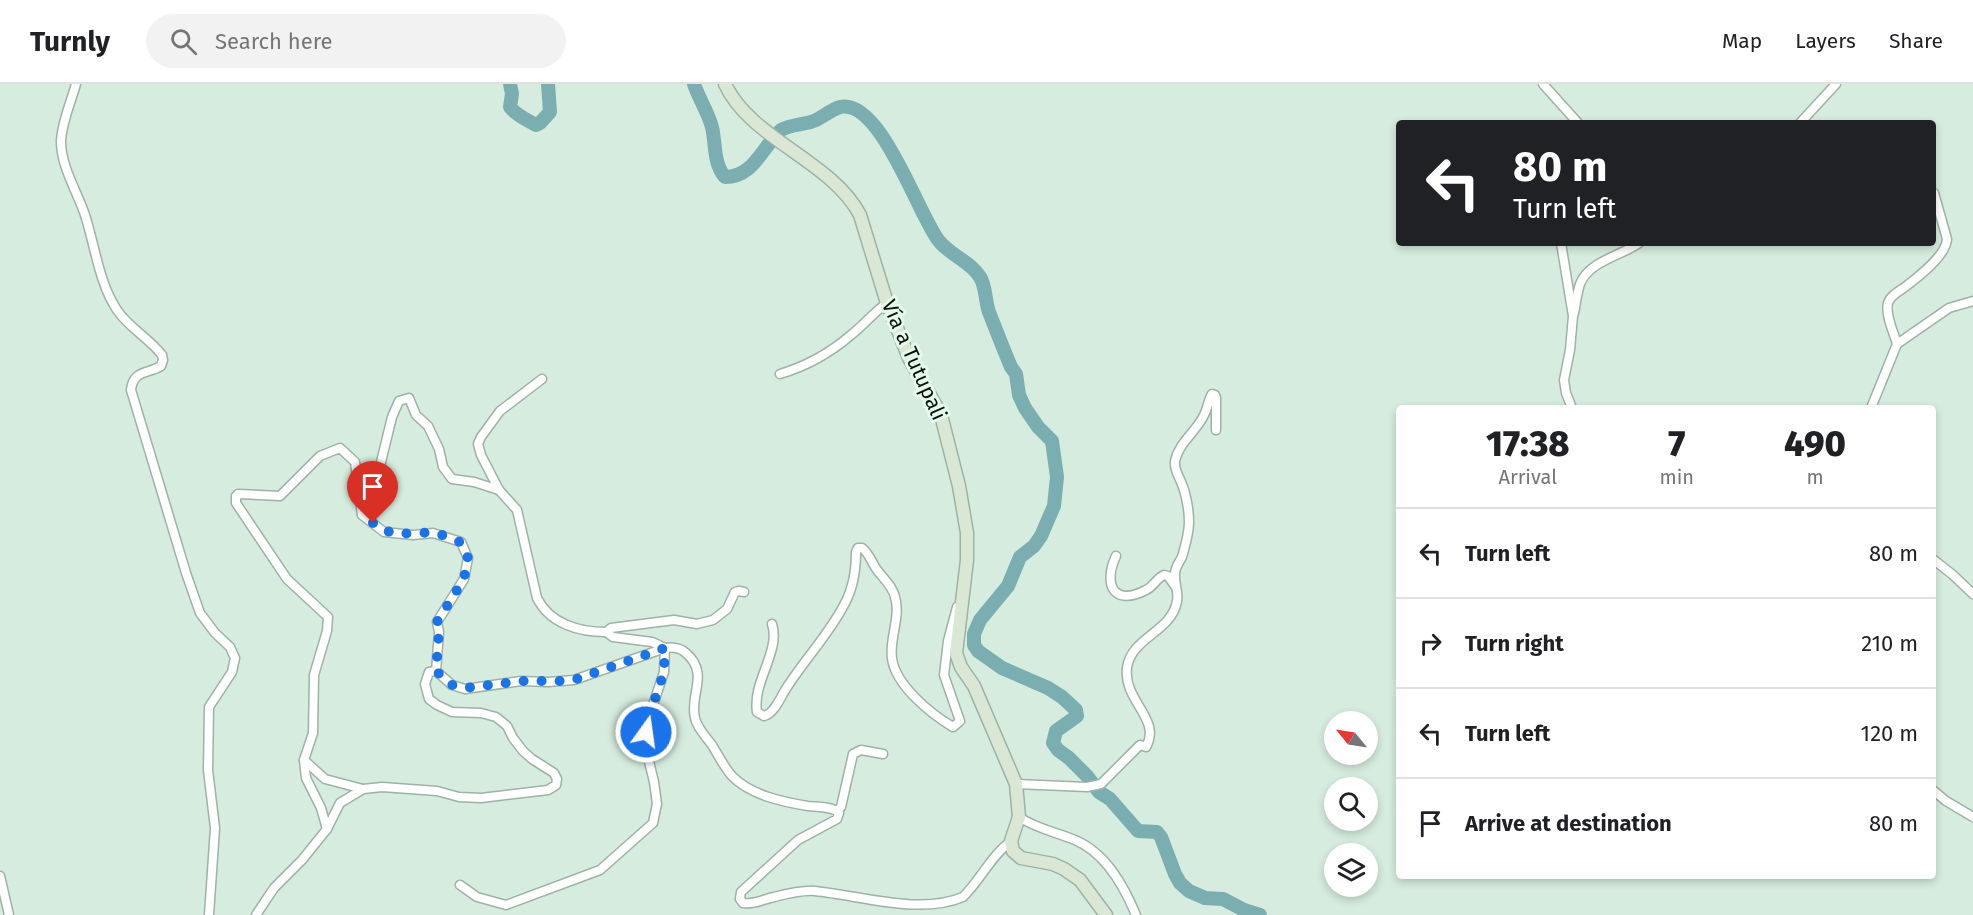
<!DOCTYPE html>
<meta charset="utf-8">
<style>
body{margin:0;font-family:"Fira Sans",sans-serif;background:#f2f2f2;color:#202124;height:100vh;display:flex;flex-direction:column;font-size:22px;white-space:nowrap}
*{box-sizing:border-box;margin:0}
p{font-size:20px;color:#757577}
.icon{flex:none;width:33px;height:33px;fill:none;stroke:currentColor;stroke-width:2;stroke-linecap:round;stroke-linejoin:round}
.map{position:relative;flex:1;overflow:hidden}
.sheet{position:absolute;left:1396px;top:321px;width:540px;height:474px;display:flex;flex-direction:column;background:#fff;border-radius:6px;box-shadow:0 3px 9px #0003}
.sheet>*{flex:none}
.guide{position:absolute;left:1396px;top:36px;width:540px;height:126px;border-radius:6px;box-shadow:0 3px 9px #0003;background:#202124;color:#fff;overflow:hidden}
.needle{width:39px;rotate:300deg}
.controls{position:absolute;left:1324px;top:627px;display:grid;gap:12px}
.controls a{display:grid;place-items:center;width:54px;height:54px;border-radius:50%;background:#fff;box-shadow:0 3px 9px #0003;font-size:30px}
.pin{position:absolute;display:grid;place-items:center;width:51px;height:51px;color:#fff;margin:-62px -26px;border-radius:50% 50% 50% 0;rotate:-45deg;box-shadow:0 0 6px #0007}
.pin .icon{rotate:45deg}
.me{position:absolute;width:66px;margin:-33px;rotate:14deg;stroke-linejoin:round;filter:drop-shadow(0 0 4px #0008)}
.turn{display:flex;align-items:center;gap:21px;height:126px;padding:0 18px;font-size:27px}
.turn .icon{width:78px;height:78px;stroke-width:2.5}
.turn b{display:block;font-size:42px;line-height:51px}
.eta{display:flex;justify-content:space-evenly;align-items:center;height:102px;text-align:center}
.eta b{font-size:36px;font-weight:800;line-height:42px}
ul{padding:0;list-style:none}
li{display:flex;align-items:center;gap:18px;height:90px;padding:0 18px;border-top:2px solid #e0e0e0}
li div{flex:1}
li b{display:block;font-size:22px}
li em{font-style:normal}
header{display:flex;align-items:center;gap:36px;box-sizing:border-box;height:84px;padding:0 30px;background:#fff;border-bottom:2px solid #e0e0e0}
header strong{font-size:28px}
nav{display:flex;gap:33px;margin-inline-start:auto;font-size:21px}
.search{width:420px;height:54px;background:#f2f2f2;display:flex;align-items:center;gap:15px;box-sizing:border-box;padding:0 21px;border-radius:33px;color:#757577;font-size:22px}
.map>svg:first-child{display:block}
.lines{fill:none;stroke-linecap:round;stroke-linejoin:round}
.river{stroke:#7baeb1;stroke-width:14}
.street-casing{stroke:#9eb2a5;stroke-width:11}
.secondary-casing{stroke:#9eb2a5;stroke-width:15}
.street{stroke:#fff;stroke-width:8}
.secondary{stroke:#dae7d4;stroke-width:12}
.route{stroke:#1a73e8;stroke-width:10;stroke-dasharray:0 18}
.labels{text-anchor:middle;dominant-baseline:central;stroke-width:6;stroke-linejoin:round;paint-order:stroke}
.street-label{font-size:21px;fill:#08100b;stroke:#e4f9eb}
</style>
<header>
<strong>Turnly</strong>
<div class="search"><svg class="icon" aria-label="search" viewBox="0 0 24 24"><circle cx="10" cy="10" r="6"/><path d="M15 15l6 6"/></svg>Search here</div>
<nav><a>Map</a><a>Layers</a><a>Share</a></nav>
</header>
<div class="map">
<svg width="1973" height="831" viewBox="0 0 1973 831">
<rect width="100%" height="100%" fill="#d6ecde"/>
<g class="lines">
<g class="river">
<path d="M510,0L512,10L510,23C517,32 526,35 536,41L540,39L550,28L548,0"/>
<path d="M694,0C699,15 708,28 712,43C716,60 713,79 725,93C749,93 758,73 772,56C775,53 778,48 781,46C791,40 806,41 816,36C824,32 831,26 840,23C881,14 919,133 939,157C951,172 970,177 980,193C986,202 985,217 989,228C996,246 1003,264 1011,283L1016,290L1019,311L1025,324L1038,343L1052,357L1057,393L1054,422L1041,452L1034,462L1020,473L1008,502L980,536L974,550V561L978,567L1002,584L1048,604L1062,613L1076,626L1077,632L1056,647L1053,659L1058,666L1069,674L1087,692L1099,708L1110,715L1138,747L1157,748L1161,753L1175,790L1180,799L1189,807L1205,814L1223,815L1244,826L1260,831"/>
</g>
<defs>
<g id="street">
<path d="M76,0C71,18 62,38 61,57C61,83 77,107 85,131C95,162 99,199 117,226C129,244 149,254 162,271L163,276L161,282C148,290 133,286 131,306L186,489L200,529L215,549L230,563L235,574L232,588L209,623L208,686L215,744L209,831"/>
<path d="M1543,0L1578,39"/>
<path d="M1800,39L1836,0"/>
<path d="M1561,159L1573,232L1570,266L1564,296L1566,309L1572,324"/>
<path d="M1574,229C1576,220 1577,209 1580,200C1589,177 1621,172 1639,159"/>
<path d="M1897,260C1894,249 1885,231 1888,219C1890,212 1899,207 1905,203C1918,193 1946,172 1947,155L1934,109"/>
<path d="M780,290C807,282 830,269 851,251C864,241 874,228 887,219"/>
<path d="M542,295L500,327L481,353L478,360L481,371L499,406L517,426L537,514C550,540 579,548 606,548"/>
<path d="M1871,324L1897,260L1949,224L1973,217"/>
<path d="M362,430L380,382L392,333L399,317L409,314L416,331L428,342L439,365L443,383L452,395L474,398L499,406"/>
<path d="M1116,472C1103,500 1113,523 1146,506C1153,503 1156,495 1164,491L1168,492L1175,502"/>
<path d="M1934,476L1953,491L1973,510"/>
<path d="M772,540C781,567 752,598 757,628L764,632C773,630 779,617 784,608C802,578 828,552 844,521C853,505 856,486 856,468L858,464H862C869,469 872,479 877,486C884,495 893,503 895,513C901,533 889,555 892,574C895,601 931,630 953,643L960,637L944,591L948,557L957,523"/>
<path d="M304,676L325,695L363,705"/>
<path d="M1016,700L1087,703L1101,700L1140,661L1146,663C1162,635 1123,617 1127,584C1131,553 1172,548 1177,517C1179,508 1174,499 1175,490C1175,483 1179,479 1182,473C1185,463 1189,449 1189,438C1189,426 1186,409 1181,398C1178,390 1174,386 1175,377C1179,358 1197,347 1204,331C1208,324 1208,316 1212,310L1215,311L1216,314V346"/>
<path d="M1934,707L1946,717L1973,733"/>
<path d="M837,727L841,723L853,670L861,666L883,670"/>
<path d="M1019,733C1037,745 1056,748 1075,756C1106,769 1124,802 1136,831"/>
<path d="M327,745L321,724L306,694L304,676L313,649L314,591L327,547L328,533L287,495L236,419V412L238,410L280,412L320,372L340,364L355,378L362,431L384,448L413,451L433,449L461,458L468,474L464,495L437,538L439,548L436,587"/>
<path d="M0,792L9,831"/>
<path d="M460,801L477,813L506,821L600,786L653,739L657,720L654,698L645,661L648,636L664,588L665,564L652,558L613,553L606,548L611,544L674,536L697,540L713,536L727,525L735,508L739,507L744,508"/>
<path d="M256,831L274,804L302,776L327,745L340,719L363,705L382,703L437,707L459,713L481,714L548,706L556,701L557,695L554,689L532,675L523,667L513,654L507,642L496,633L481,629L452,628L437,621L429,615L425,600L429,588L436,587L452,601L465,605L521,597L548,598L574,596L665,564C672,563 680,564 686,569C710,590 689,610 695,634C697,644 706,653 712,661C718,671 724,683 732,692C750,711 783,718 808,722C818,723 832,722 839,729L837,735L798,756L741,808L740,815L743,819C754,821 764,815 774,813C786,810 803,806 815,807C863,812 920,831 963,813C981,795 991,772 1011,757"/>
</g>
<path id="secondary" d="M725,0C750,55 832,77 860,131L887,219L909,274L941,331L959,402L967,449V476L956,569L961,583L974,602L1016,700L1019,733L1011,757L1013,767L1021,774L1053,780L1064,785L1080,796L1106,831"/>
</defs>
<use href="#street" class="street-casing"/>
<use href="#secondary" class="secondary-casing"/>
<use href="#street" class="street"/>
<use href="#secondary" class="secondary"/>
</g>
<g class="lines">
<path class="route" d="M373,439C395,456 409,447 433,449C442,450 452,455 460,458L468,474L464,495L437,538L439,548L436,587L452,601L465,604L521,597H562L574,596L665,564L664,588L648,636L646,648"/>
</g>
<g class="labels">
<g class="street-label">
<text transform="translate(914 276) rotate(66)">Vía a Tutupali</text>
</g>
</g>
</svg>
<div class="controls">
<a><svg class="needle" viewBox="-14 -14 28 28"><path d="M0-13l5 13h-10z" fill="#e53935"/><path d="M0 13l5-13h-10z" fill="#757577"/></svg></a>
<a><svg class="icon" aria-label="search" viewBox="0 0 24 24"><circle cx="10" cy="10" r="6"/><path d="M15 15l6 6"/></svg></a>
<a><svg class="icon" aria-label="layers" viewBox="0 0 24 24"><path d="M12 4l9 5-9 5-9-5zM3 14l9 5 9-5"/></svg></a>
</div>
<div class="pin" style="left:373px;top:439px;background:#d93025"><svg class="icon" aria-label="arrive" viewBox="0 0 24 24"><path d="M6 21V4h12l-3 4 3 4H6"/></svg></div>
<svg class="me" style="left:646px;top:648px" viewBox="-20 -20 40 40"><circle r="17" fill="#1a73e8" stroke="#fff" stroke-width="3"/><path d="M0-11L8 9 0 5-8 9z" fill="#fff"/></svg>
<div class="guide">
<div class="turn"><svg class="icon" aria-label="left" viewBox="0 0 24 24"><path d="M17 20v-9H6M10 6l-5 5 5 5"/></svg><div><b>80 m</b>Turn left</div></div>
</div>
<section class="sheet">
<div class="eta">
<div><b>17:38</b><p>Arrival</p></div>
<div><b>7</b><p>min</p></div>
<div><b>490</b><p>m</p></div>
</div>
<ul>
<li><svg class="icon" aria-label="left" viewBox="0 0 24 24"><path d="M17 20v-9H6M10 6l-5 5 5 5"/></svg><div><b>Turn left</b></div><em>80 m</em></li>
<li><svg class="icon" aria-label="right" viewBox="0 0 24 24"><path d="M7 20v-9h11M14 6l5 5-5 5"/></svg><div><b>Turn right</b></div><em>210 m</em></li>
<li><svg class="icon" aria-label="left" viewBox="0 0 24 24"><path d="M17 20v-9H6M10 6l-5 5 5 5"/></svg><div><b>Turn left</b></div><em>120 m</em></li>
<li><svg class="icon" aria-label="arrive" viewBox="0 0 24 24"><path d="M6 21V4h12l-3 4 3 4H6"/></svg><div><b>Arrive at destination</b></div><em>80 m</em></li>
</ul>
</section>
</div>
